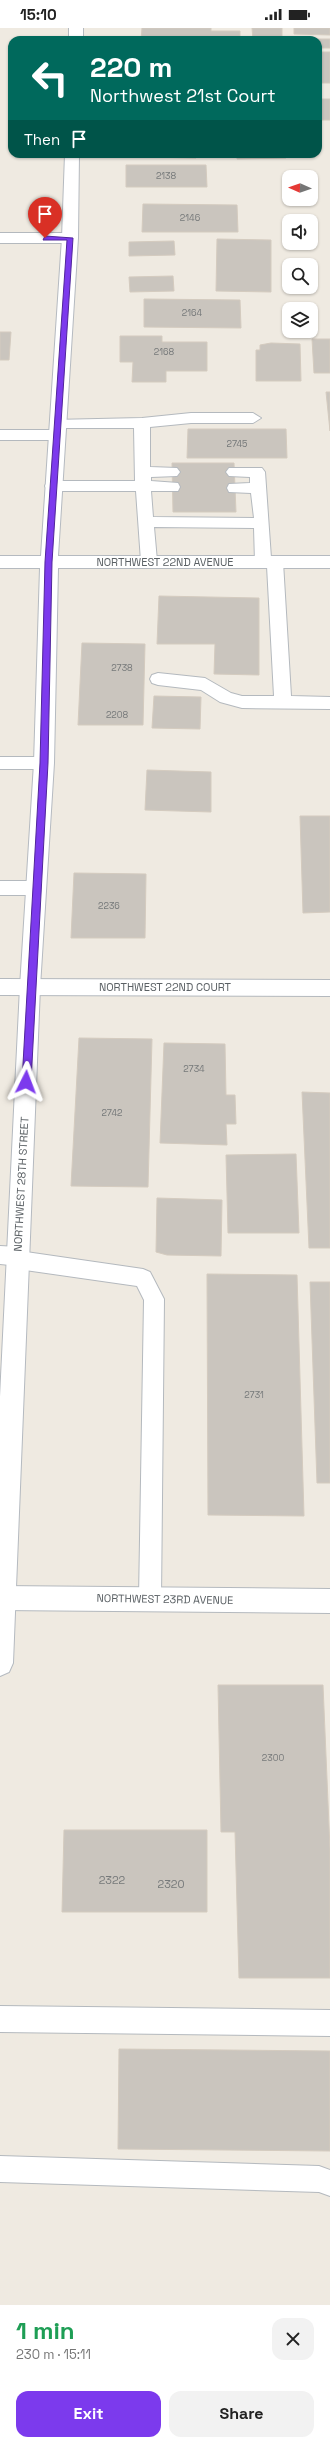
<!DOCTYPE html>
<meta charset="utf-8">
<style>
body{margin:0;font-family:"Space Grotesk",sans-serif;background:#f2f2f2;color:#222;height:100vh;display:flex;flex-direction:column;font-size:15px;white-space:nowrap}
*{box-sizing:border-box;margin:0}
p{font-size:13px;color:#767676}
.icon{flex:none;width:22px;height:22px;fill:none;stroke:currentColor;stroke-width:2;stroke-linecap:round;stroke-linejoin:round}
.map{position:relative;height:2277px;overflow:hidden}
.details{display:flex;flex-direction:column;background:#fff;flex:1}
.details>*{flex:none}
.guide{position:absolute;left:8px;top:8px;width:314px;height:122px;border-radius:12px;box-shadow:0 1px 3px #0004;background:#00695c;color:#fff;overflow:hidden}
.needle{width:26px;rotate:272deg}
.controls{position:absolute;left:282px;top:142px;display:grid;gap:8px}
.controls a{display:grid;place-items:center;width:36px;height:36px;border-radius:8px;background:#fff;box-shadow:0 1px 3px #0004;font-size:20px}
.pin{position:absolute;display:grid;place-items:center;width:34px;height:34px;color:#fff;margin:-41px -17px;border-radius:50% 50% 50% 0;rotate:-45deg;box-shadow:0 0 4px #0007}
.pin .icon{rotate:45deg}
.me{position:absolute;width:44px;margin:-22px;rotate:3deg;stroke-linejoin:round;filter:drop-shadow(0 0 3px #0008)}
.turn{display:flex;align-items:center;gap:14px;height:84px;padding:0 16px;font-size:18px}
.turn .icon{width:52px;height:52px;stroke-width:2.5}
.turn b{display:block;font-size:28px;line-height:34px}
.then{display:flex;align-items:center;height:38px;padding:0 16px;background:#0003;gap:8px;font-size:15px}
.round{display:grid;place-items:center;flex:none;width:42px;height:42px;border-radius:12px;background:#f2f2f2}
.head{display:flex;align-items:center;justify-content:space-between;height:68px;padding:0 16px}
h1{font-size:24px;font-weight:700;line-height:30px;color:#1e9e55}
.primary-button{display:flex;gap:8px;margin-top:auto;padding:8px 16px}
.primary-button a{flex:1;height:46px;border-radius:12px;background:#7c3aed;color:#fff;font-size:16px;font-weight:700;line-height:46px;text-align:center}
.primary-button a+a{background:#f2f2f2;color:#222}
.status{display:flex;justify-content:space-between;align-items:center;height:28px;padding:0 20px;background:#fff;direction:ltr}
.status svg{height:11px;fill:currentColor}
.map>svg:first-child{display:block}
.building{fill:#cac5be;stroke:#d4cbbf}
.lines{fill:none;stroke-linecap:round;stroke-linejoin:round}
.lane-casing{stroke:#b4b9be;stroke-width:2}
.street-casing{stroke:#b4b9be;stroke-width:2}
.secondary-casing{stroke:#b5bac0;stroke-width:2}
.lane{fill:#fff;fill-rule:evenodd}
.street{fill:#fff;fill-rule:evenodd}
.secondary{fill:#fff;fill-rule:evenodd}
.route{fill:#7c3aed;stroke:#51269a}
.labels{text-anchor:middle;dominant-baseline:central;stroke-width:3;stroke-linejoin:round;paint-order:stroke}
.number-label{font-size:9px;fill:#76797a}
.street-label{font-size:11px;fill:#5a6064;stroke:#fff}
.near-number-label{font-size:11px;fill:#76797a}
</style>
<div class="status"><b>15:10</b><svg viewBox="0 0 49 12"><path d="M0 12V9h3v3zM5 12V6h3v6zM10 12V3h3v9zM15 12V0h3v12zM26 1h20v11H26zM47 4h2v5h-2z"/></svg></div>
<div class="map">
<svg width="330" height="2277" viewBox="0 0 330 2277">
<rect width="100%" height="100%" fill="#efeae1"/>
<g class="building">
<path d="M142,0H211V3H240V12H141Z"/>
<path d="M252,0H282V12H253Z"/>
<path d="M294,0H330V7L294,6Z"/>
<path d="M293,11H330V20H318V12Z"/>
<rect x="318" y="24" width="12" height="31"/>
<rect x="318" y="71" width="12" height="21"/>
<path d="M146,126H196V130L146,129Z"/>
<path d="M237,126H286V130L237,131Z"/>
<path d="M126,137H206L207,159H126Z"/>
<path d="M143,176L237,177L238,204H142Z"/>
<path d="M217,211L271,212V264L216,263Z"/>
<path d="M174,213L175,227L129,228V214Z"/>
<path d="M173,248L174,263L130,264L129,249Z"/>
<path d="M144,271L240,272L241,300L144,299Z"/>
<path d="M0,304H11L9,332H0Z"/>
<path d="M120,308H162V314H207V343H166V354H132L133,334H120Z"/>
<path d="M312,311H330V345H314Z"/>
<path d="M271,315L300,316L301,353H256V322H260V317Z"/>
<path d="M326,364H330V403Z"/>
<path d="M188,401H286L287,430H187Z"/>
<path d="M172,435H234L236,484H173Z"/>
<path d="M159,568L259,570V647L214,646L215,616H157Z"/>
<path d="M82,615L145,616L143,697H78Z"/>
<path d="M154,668L201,669L200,701L152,700Z"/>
<path d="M147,742L211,744V784L145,782Z"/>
<path d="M300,788H330V884L303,885Z"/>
<path d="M74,845L146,846L145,910H71Z"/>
<path d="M79,1010L152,1011L148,1159L71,1158Z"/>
<path d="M164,1015L225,1016L226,1067H235L236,1096H226L227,1117L160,1115Z"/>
<path d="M302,1064L330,1065V1220H309Z"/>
<path d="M296,1126L299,1205H228L226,1127Z"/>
<path d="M157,1170L222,1172L221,1228L167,1227L156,1224Z"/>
<path d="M207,1246L297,1247L304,1488L208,1487Z"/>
<path d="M310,1254H330V1455H317Z"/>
<path d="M218,1657H323L330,1821V1950H239L235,1804H221Z"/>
<path d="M64,1802H207V1884H62Z"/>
<path d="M119,2021L330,2023V2123L118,2121Z"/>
</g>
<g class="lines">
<defs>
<g id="lane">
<path d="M191,385H253L261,390L253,395H191L150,399V439L177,440L180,444L177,448L151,449V453L178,455L180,459L178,463H151L153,489L254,490L251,465L229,464L227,460L229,456L250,455V449L229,448L226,444L229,440H262L265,444L271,530H281L283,534L291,668L330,669V681L242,680L220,674L201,662L158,657L152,655L150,651L152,647L158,645L205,650L231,665L242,668H274L267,538H257L255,534L254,500L154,499L157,533L155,537H143L141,533L136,463H53L47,462L45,458L47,454L53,453H135L134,400H58L53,398L50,395L53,392L142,390Z"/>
<path d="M0,402H57L62,403L65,407L62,411L57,412H0Z"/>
<path d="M0,729H44L50,730L53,735L50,740L44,741H0Z"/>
<path d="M0,853H37L43,855L46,860L43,865L37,867H0Z"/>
<path d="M0,1218L18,1219L26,1224L143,1241L150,1244L164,1271L161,1571L158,1579L150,1582L142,1579L139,1571L144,1272L137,1258L18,1241L10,1237L0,1236Z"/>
<path d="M0,1978L330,1982V2008L0,2004Z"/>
<path d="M0,2128L319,2138L330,2142V2168L319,2164L0,2154Z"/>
</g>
<g id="street">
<path d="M0,205H70L78,210L70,215H0Z"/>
<path d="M0,951L330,952V968L0,967Z"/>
<path d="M0,1558L330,1561V1585L0,1582Z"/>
</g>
<g id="secondary">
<rect x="69" y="0" width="14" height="12"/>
<path d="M65,126H79L78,210L58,528H330V540H58L54,735L40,959L13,1635L9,1644L0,1648V1369L20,959L34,735L40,540H0V528H41L62,210Z"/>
</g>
</defs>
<use href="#lane" class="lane-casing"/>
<use href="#street" class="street-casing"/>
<use href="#secondary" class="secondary-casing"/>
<use href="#lane" class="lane"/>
<use href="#street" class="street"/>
<use href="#secondary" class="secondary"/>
</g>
<path class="route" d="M45,208L73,210L52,534L48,735L31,1054L26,1057L22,1054L40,735L45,534L67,212H43Z"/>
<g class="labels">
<g class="number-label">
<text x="166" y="148">2138</text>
<text x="190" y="190">2146</text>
<text x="192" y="285">2164</text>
<text x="164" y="324">2168</text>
<text x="237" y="416">2745</text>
<text x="122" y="640">2738</text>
<text x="117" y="687">2208</text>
<text x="109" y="878">2236</text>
<text x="194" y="1041">2734</text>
<text x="112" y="1085">2742</text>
<text x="254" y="1367">2731</text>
<text x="273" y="1730">2300</text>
</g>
<g class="street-label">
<text x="165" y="534">NORTHWEST 22ND AVENUE</text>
<text x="165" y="959">NORTHWEST 22ND COURT</text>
<text transform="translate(21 1156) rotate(-87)">NORTHWEST 28TH STREET</text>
<text transform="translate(165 1571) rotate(1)">NORTHWEST 23RD AVENUE</text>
</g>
<g class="near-number-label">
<text x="112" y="1852">2322</text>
<text x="171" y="1856">2320</text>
</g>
</g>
</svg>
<div class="controls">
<a><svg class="needle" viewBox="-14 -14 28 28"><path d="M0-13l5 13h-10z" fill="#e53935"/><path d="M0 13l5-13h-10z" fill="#767676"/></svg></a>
<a><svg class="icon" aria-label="sound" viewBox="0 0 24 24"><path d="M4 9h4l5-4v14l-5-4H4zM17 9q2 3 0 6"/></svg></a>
<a><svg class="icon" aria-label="search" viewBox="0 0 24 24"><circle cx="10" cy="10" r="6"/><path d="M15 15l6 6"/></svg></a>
<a><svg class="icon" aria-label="layers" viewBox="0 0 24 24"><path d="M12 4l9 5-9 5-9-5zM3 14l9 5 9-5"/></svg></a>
</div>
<div class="pin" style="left:45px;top:210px;background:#d93025"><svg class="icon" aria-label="arrive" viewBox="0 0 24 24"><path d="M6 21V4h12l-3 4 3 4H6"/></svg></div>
<svg class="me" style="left:26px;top:1054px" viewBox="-20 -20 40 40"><path d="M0-17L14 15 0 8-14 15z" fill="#7c3aed" stroke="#fff" stroke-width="4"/></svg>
<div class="guide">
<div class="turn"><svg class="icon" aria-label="left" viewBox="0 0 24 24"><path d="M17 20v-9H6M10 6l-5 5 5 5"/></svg><div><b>220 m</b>Northwest 21st Court</div></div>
<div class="then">Then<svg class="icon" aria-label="arrive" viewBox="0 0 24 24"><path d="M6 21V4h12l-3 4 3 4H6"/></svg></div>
</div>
</div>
<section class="details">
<div class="head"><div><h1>1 min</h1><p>230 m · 15:11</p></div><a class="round"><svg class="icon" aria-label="close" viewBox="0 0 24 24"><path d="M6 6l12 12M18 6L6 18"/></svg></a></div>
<div class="primary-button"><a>Exit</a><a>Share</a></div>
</section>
